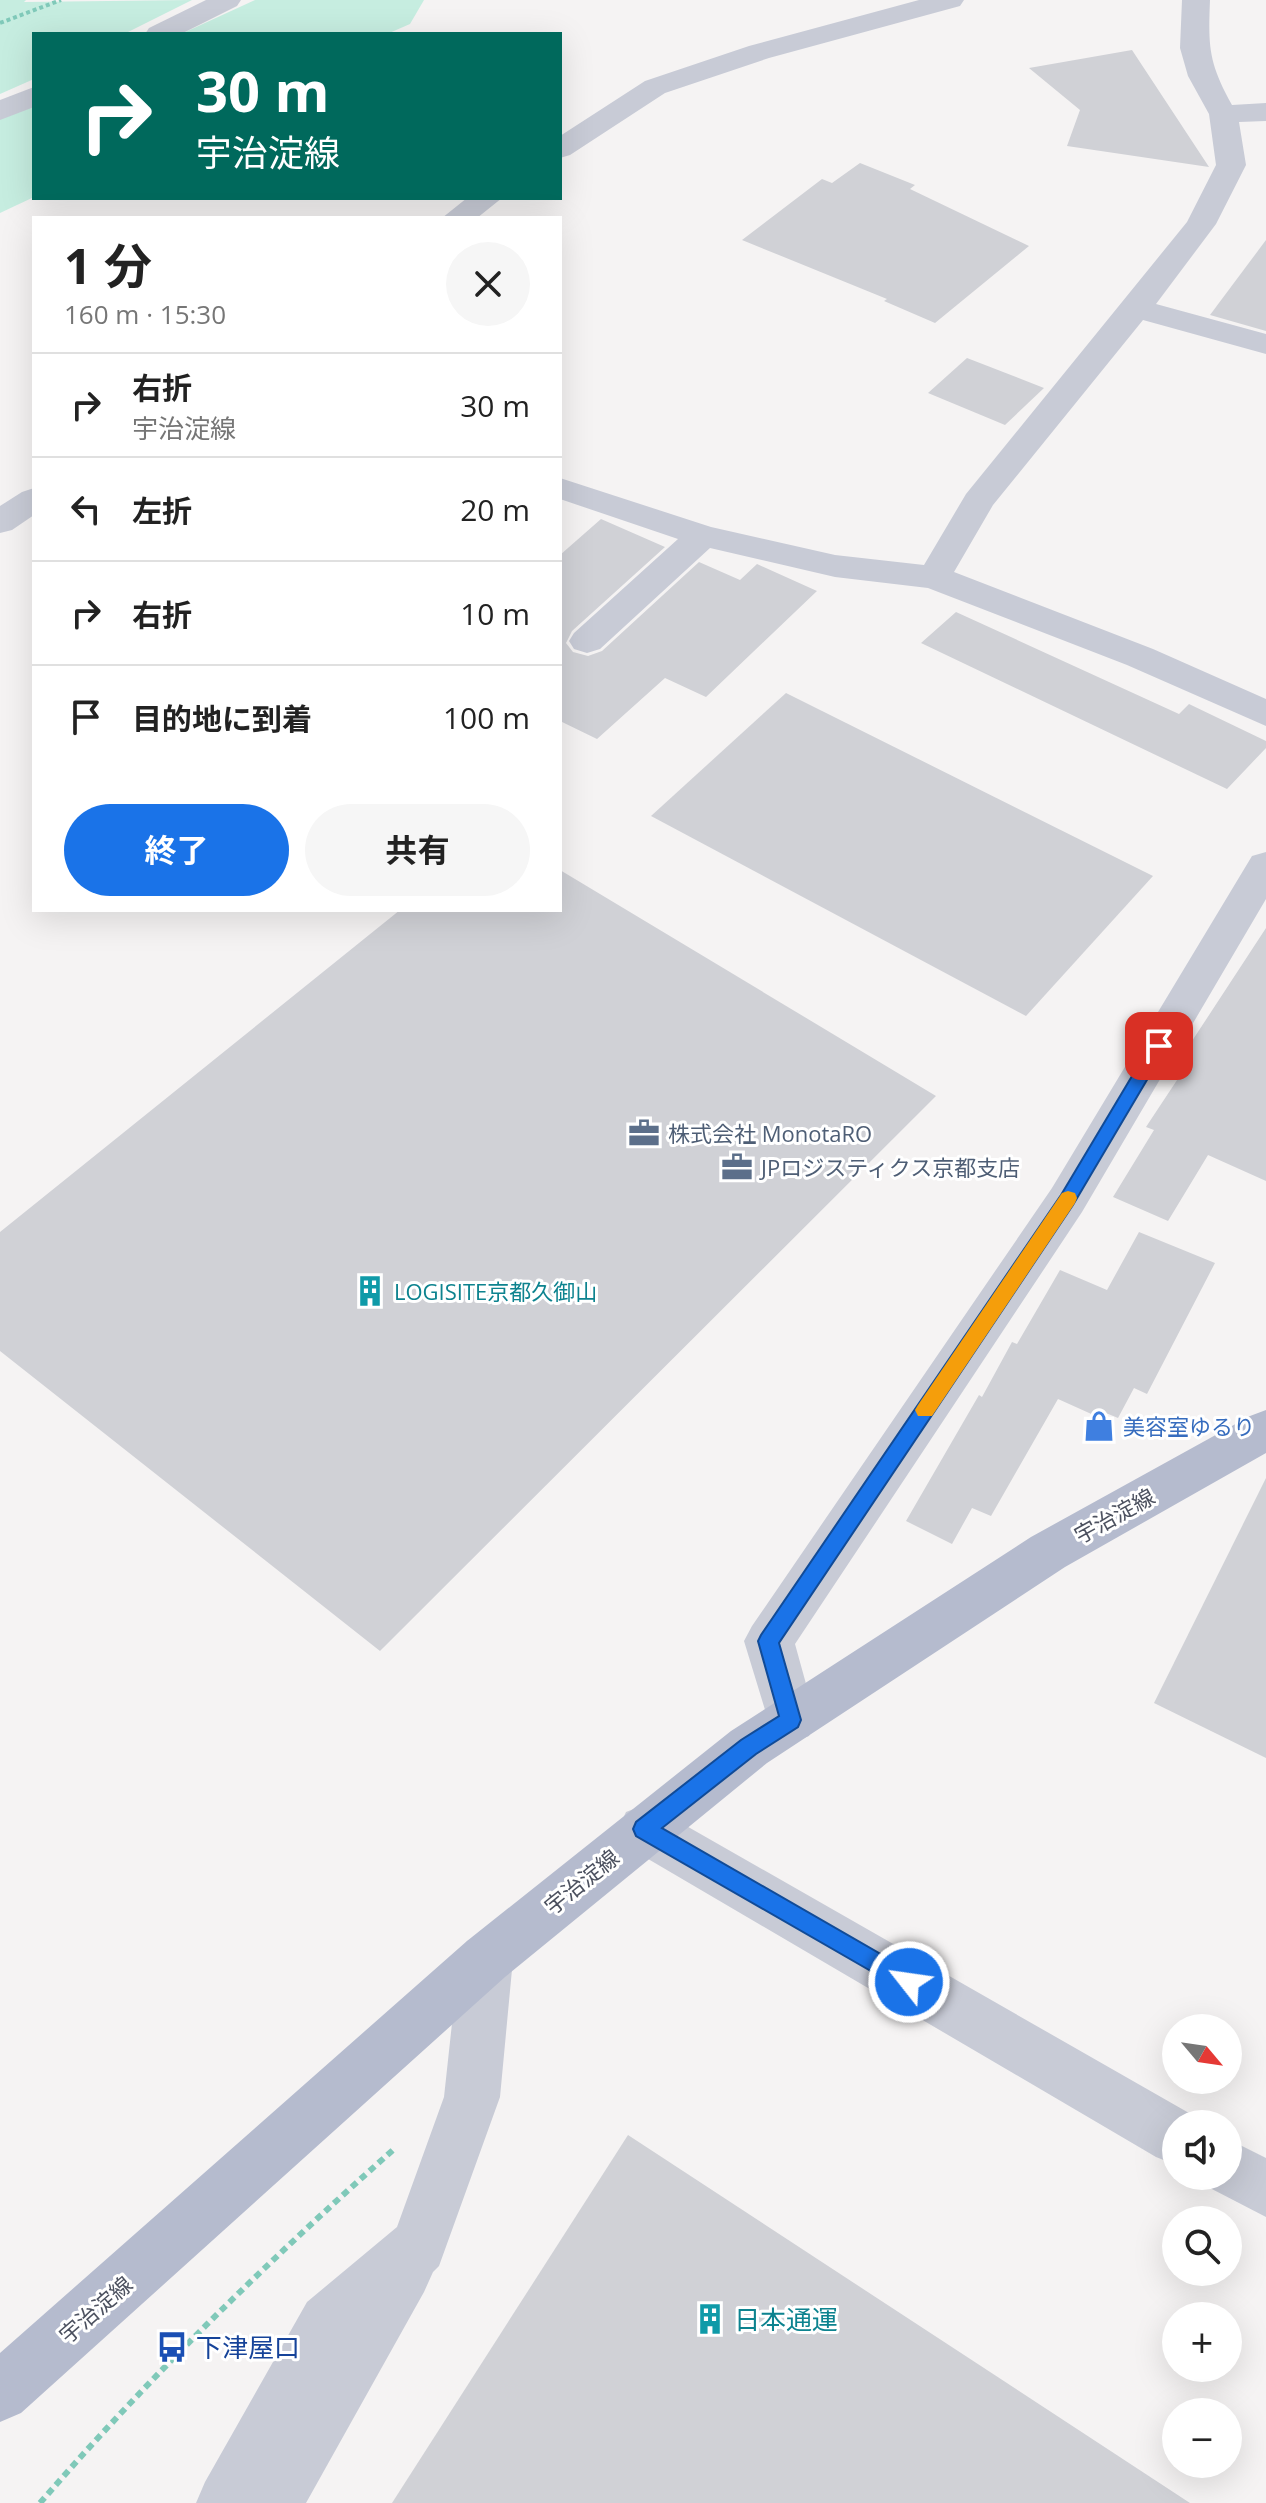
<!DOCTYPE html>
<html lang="ja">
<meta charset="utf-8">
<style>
body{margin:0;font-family:"Open Sans","Noto Sans JP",sans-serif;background:#f6f6f6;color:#222;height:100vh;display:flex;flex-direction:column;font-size:30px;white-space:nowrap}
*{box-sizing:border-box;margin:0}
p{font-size:26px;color:#767676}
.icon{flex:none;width:44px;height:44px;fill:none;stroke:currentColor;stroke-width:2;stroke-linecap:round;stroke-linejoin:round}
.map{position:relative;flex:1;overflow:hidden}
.drawer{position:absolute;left:32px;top:216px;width:530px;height:696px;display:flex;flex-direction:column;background:#fff;border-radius:0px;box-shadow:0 8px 32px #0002}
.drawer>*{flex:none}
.banner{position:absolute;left:32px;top:32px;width:530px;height:168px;border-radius:0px;box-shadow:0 8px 32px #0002;background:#00695c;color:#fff;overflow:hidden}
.needle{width:52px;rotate:119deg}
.controls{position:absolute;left:1162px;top:2014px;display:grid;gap:16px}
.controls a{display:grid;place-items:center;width:80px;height:80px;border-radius:50%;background:#fff;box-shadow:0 8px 32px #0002;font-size:40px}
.pin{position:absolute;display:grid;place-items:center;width:68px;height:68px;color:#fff;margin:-34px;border-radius:16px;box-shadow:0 4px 12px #0006}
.me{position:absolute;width:88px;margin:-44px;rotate:300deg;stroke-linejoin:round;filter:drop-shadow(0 0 6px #0008)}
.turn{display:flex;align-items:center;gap:28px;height:168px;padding:0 32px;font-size:36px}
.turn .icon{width:104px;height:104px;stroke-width:2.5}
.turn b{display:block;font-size:56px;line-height:68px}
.round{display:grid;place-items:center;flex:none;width:84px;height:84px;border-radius:42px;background:#f6f6f6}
.overview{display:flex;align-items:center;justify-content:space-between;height:136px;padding:0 32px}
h1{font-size:48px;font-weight:700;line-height:60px}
.action{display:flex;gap:16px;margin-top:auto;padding:16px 32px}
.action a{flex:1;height:92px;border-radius:48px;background:#1a73e8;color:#fff;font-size:32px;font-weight:700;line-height:92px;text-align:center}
.action a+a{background:#f6f6f6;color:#222}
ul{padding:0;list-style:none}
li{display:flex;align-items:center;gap:24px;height:104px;padding:0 32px;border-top:2px solid #e0e0e0}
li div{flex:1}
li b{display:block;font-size:30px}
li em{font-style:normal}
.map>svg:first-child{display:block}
.green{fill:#c6ede0}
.building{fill:#d0d1d6}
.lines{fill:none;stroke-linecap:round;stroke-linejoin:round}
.path-far1{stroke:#80c9b9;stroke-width:4;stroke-dasharray:4 3;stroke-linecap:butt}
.path{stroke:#80c9b9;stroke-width:6;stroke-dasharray:7 5;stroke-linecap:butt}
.minor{fill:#c8cbd6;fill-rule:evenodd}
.tertiary{fill:#c8cbd6;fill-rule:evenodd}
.primary{fill:#b5bbce;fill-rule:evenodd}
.route{fill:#1a73e8;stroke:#114b97;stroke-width:2}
.slow{fill:#f59e0b}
.labels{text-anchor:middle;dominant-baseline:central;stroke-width:6;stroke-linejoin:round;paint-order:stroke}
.service-label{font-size:22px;fill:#4e5e75;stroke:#fff;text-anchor:start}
.culture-label{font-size:22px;fill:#0d838f;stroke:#fff;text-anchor:start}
.shop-label{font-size:22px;fill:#366cbe;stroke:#fff;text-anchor:start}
.street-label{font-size:22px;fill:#4c515f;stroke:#fff}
.near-culture-label{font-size:26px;fill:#0d838f;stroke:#fff;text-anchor:start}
.near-transit-label{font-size:26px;fill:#164399;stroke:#fff;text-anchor:start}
</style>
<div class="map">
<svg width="1266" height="2503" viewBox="0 0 1266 2503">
<rect width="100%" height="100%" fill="#f5f3f3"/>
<g class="green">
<path d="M0,0H26L24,2L192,0L124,34H34V79L0,94Z"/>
<path d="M255,0H424L410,24L387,34H181Z"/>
<path d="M34,102V197L0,213V118Z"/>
</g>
<g class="building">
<path d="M1132,50L1209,167L1067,146L1080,110L1029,68Z"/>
<path d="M860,163L915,185L910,189L1029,246L935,323L884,301L887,299L742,240L822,179L832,183Z"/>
<path d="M1266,240V331L1210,315Z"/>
<path d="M967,358L1044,388L1005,425L928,393Z"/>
<path d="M601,519L665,547L572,631L566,643L573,652L588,656L602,651L699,562L740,580L757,564L817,591L706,697L665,678L597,739L560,721V555Z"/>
<path d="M956,612L1179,714L1189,704L1266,741V748L1227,789L921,643Z"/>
<path d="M786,693L1153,876L1026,1016L651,816Z"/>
<path d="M560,870L936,1096L380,1651L0,1351V1232L400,910H560Z"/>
<path d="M1266,928V1181L1208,1155L1168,1221L1113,1197L1154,1130L1146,1127L1183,1071L1175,1067Z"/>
<path d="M1139,1232L1215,1263L1147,1394L1134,1388L1118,1418L1101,1411L1098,1417L1058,1399L991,1516L972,1508L952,1544L906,1521L979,1395L982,1397L1012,1342L1017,1344L1060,1270L1107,1290Z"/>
<path d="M1266,1478V1758L1154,1703Z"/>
<path d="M628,2135L1190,2503H392Z"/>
</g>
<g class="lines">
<path class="path-far1" d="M0,23L61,0"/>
<path class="path" d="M40,2503C149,2377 268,2261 393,2150"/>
<g class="minor">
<path d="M206,0H241L237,6L181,34H145L149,28Z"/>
<path d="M919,0H964L960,6L769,58L665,93L570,155L560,158V136L645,81L749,46Z"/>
<path d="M1182,0H1210C1208,48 1209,63 1232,105L1266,103V121L1239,122L1246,165L1216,224L1156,304L1266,334V354L1143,320L993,505L954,572L1153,649L1266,699V726L1127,665L928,588L835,577L710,548L600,649L587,653L574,649L569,641L574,633L678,539L560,499V478L711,527L835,555L924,565L966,494L1187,222L1216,165L1209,114L1188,76L1180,48Z"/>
<path d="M34,87V107L0,120V100Z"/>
<path d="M467,198H502L477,218H442Z"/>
<path d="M34,488V515L12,530L0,533V506L22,492Z"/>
<path d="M1266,852V899L1082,1212L795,1644L816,1720L809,1736L791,1743L773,1736L744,1641L752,1626L1052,1188L1252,856Z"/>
<path d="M486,1933L505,1941L513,1959L500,2097L439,2266L433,2272L424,2292L306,2503H196L205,2482L307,2302L397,2227L444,2097L459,1959L467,1941Z"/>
</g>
<g class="tertiary">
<path d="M644,1805L662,1812L1196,2117L1198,2124H1176V2165L1156,2157L626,1846L618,1829L626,1812Z"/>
<path d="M1228,2139L1266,2158V2217L1208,2187L1204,2176H1228Z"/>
</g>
<path class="primary" d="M1266,1410V1453L1065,1567L767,1763L505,1977L21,2413L0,2422V2353L467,1941L731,1731L1031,1537L1250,1416Z"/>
</g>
<path class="route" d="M1159,1040L1167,1046L1073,1205L779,1643L801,1720L798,1727L756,1754L662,1828L917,1975L920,1982L917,1990L909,1993L636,1836L633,1829L636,1822L741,1740L779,1716L758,1641L761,1635L1061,1195L1153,1041Z"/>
<path class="slow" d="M1068,1191L1075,1193L1077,1198L1075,1203L932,1416H918L915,1410L918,1405L1062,1193Z"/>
<defs>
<symbol id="office-bare" viewBox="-9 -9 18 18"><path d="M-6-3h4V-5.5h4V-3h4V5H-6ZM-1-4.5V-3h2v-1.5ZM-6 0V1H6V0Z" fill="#5c6f8a" stroke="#fff" stroke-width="2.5" paint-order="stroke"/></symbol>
<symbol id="building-bare" viewBox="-9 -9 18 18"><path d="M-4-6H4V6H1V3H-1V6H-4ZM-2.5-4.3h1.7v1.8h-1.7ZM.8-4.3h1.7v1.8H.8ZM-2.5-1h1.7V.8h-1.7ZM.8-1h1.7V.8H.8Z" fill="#0f9aa8" stroke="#fff" stroke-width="2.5" paint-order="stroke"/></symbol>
<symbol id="shop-bare" viewBox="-9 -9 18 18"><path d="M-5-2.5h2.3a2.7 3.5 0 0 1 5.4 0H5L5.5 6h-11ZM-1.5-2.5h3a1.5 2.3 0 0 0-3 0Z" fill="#3f7fe0" stroke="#fff" stroke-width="2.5" paint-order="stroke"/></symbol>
<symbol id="bus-bare" viewBox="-9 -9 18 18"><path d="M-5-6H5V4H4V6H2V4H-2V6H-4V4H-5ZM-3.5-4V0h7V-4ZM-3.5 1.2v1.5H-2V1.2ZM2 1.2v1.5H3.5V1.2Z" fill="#1a4fb4" stroke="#fff" stroke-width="2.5" paint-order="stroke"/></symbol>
</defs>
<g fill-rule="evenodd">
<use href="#office-bare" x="622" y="1111" width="44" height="44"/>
<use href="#office-bare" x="715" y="1145" width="44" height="44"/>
<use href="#building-bare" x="348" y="1269" width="44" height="44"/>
<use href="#shop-bare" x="1077" y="1404" width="44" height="44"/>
<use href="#building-bare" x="688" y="2297" width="44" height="44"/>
<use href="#bus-bare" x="150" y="2325" width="44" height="44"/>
</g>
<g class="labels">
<g class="service-label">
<text x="668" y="1133">株式会社 MonotaRO</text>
<text x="761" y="1167">JPロジスティクス京都支店</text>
</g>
<g class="culture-label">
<text x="394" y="1291">LOGISITE京都久御山</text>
</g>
<g class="shop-label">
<text x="1123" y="1426">美容室ゆるり</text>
</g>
<g class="street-label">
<text transform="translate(1114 1515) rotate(-29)">宇治淀線</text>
<text transform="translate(581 1881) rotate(-39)">宇治淀線</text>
<text transform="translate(95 2309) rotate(-41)">宇治淀線</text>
</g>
<g class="near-culture-label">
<text x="734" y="2319">日本通運</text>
</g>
<g class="near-transit-label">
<text x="196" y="2347">下津屋口</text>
</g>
</g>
</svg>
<div class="controls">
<a><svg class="needle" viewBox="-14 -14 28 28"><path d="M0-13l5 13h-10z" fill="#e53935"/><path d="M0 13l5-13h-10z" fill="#767676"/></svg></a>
<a><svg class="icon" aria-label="sound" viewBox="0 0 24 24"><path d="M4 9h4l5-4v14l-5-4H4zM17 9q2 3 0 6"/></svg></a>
<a><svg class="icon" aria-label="search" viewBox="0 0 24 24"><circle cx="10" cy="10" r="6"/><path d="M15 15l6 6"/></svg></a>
<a>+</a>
<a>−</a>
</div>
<div class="pin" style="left:1159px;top:1046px;background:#d93025"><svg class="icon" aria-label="arrive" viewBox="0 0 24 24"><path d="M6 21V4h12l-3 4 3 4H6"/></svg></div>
<svg class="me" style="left:909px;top:1982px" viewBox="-20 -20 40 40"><circle r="17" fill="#1a73e8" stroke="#fff" stroke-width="3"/><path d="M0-11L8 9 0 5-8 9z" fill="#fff"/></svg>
<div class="banner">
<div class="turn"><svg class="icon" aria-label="right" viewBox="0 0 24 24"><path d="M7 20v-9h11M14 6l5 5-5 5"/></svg><div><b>30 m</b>宇治淀線</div></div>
</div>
<section class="drawer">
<div class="overview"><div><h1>1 分</h1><p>160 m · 15:30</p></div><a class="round"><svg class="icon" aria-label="close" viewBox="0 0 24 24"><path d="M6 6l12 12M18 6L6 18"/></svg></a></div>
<ul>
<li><svg class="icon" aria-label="right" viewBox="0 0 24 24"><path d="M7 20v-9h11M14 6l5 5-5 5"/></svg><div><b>右折</b><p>宇治淀線</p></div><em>30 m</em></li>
<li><svg class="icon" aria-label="left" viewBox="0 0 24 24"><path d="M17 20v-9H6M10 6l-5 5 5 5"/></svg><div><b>左折</b></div><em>20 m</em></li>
<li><svg class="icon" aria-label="right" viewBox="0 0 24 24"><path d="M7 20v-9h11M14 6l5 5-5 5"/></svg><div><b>右折</b></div><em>10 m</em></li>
<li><svg class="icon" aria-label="arrive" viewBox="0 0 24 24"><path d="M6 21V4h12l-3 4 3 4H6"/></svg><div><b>目的地に到着</b></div><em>100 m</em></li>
</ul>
<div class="action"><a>終了</a><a>共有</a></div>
</section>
</div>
